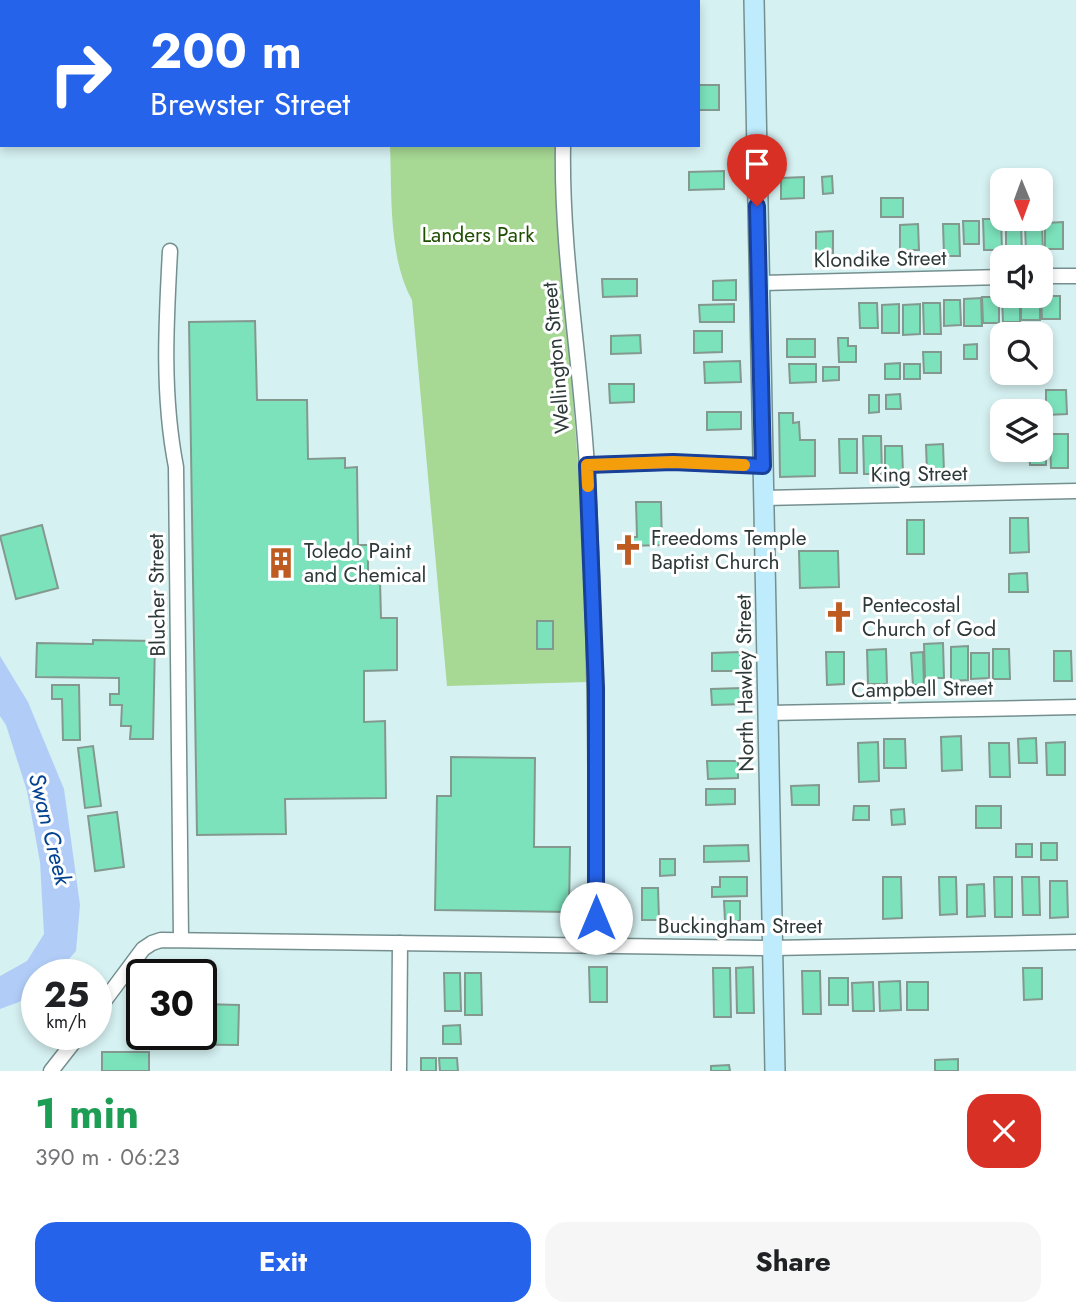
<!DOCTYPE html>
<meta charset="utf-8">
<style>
body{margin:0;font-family:Jost,sans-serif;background:#f6f6f6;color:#202124;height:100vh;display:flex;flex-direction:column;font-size:26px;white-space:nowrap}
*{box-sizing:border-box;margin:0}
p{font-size:23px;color:#757577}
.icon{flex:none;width:38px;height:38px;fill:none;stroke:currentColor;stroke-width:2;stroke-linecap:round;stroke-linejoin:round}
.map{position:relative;height:1071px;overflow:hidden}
.sheet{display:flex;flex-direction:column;background:#fff;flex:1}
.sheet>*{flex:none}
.guide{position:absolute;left:0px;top:0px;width:700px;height:147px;box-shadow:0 4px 10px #0003;background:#2563eb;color:#fff;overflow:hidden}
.needle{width:46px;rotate:179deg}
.controls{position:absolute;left:990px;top:168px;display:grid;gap:14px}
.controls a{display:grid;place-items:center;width:63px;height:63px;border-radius:14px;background:#fff;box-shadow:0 4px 10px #0003;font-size:35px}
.speed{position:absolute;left:21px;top:959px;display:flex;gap:14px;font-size:35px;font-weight:700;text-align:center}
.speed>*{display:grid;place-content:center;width:91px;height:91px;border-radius:50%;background:#fff;box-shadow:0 4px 10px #0003;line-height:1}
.speed small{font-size:18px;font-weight:400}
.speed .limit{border:4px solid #111;border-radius:10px;background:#fff;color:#111}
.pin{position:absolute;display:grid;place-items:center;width:60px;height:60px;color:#fff;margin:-72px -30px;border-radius:50% 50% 50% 0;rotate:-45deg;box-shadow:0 0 7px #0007}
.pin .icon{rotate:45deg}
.me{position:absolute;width:77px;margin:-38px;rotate:0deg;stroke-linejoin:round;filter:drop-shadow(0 0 5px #0008)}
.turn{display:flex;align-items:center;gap:24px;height:147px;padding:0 35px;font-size:32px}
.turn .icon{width:91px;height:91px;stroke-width:2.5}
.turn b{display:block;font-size:49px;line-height:60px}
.round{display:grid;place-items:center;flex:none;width:74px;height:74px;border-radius:21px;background:#f6f6f6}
.headline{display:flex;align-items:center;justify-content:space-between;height:119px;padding:0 35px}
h1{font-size:42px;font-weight:700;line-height:52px;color:#1e9e55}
.action{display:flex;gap:14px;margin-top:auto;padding:14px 35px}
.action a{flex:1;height:80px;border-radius:21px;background:#2563eb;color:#fff;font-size:28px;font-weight:700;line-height:80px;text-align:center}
.action a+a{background:#f6f6f6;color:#202124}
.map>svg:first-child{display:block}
.green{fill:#a7d894}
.water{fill:#b1cdf7}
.building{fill:#7ce2bc;stroke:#83998f;stroke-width:2}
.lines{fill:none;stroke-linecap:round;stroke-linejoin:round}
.street-casing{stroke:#758f8f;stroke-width:17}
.secondary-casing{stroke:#758f8f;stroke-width:22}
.street{stroke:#fff;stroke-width:14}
.secondary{stroke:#bfecfc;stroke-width:19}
.route-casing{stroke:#184099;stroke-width:18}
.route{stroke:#2563eb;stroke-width:12}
.slow{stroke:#f59e0b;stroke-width:12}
.labels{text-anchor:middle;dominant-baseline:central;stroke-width:6;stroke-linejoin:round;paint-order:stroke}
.park-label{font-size:21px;fill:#1f4e02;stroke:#fff}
.street-label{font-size:21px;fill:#2d3838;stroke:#fff}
.poi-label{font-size:21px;fill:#2d3838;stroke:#fff;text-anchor:start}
.water-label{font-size:23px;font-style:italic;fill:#034290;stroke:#fff}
</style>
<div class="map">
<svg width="1076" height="1071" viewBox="0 0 1076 1071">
<rect width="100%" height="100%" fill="#d6f1f2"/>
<path class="green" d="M390,145H557L556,172L584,544L588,682L447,686L412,300C388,256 392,195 390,145Z"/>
<path class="water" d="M0,656L28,702L64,789L80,905L76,951L55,975H37V989L19,1002L0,1009V976L27,961L44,934L40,862L27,791L6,725L0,716Z"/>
<g class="building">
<rect x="698" y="85" width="21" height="25"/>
<path d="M724,171V189L689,190V172Z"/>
<path d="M832,176L833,193L823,194L822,177Z"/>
<path d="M804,177V198L781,199V178Z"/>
<rect x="881" y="198" width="22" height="19"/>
<path d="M983,219H1001L1002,250H984Z"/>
<path d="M1006,219H1021L1022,254H1006Z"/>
<path d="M963,221H979V244H964Z"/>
<path d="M1063,222V249H1045V223Z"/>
<path d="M918,224L919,250H900V225Z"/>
<path d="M943,224H959L960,256H944Z"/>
<path d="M1025,224H1042L1043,252L1026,253Z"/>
<path d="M833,231V253H816V232Z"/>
<path d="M602,279H637V296L603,297Z"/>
<path d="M736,280V300H713V281Z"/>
<path d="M1041,296H1060V319H1042Z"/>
<path d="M982,297H999V323H983Z"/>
<path d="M1020,297V322H1003L1002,298Z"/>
<rect x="1021" y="297" width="19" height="23"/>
<path d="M981,298L982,326H964V299Z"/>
<path d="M944,300H960L961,325L944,326Z"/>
<path d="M859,303H877L878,328H860Z"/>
<path d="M923,303H940L941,334H924Z"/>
<path d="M734,304V322H700L699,305Z"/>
<path d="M899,304V333H882V305Z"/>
<path d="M920,304V334L903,335V305Z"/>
<path d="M255,321L257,400H307L308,459L345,458V468L357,467L358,545H368V581H380L381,618H397V670L364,671V722L385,721L386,798L285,799L286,834L197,835L189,322Z"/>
<path d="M694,331H722V352L694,353Z"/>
<path d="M640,335L641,353L611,354V336Z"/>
<path d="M838,338H848V346H856V362H839Z"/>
<rect x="787" y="339" width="28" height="18"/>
<path d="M977,344V359H964V345Z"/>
<path d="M923,352H941V373H924Z"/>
<path d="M740,361L741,382L705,383L704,362Z"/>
<path d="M900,363V379H885V364Z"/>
<path d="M789,364H816V382L790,383Z"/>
<rect x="904" y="364" width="16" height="15"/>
<path d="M823,367H839V380L823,381Z"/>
<path d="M609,384H634V402L610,403Z"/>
<path d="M1046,390H1066L1067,414L1046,415Z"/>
<path d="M900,394L901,409H886V395Z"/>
<path d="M869,395H879V412L869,413Z"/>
<path d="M707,412H741V429L707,430Z"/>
<path d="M779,413H793V423L799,422L800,440H815V476L780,477Z"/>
<path d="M1041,431H1046V465H1030L1029,450H1041Z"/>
<path d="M1050,434H1068V468H1051Z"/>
<path d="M863,436H881L882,474H864Z"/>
<path d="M839,439H857V473H840Z"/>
<path d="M943,444L944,472H927L926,445Z"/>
<path d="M885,446H902L903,473H885Z"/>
<path d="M636,502H661L662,545L628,546L627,537H637Z"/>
<path d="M1010,518H1028L1029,552L1010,553Z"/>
<rect x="907" y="520" width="17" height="34"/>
<path d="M42,525L58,588L16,599L0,536Z"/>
<path d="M799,551H838L839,587L800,588Z"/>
<path d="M1027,573L1028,592H1009V574Z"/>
<rect x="537" y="621" width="16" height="28"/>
<path d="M93,640L155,641L153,739H130L131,726H121L122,705H110V694H119V678L36,677L37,643L93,644Z"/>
<path d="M943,643L944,678H925L924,644Z"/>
<path d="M968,646V680L951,681V647Z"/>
<path d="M886,649L887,684H868L867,650Z"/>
<path d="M993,649H1009L1010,679H993Z"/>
<path d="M1054,651H1071L1072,681H1054Z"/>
<path d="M740,652L741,671H712V653Z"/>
<path d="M826,652H844V684L827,685Z"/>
<path d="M923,652L924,685H913L911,653Z"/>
<path d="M971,653H989V678L971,679Z"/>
<path d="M52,685H79L80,740H63L62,699H52Z"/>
<path d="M742,688L743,704L712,705L711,689Z"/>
<path d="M961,736L962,770L942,771L941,737Z"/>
<path d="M1036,738L1037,763H1019L1018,739Z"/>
<path d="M884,739H905L906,768H884Z"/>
<path d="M878,742L879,781L859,782L858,743Z"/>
<path d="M1065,742V775H1047L1046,743Z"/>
<path d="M989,743H1009L1010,777H990Z"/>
<path d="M93,746L101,806L85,808L78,748Z"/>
<path d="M451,757L535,758L534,847H570L569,912L435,910L437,796H451Z"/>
<path d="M707,761H738V778L708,779Z"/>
<path d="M819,785V805H792L791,786Z"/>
<path d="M706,789H735V804L706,805Z"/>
<path d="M854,806H869V820H853Z"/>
<rect x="976" y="806" width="25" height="22"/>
<path d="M904,809L905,824L892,825L891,810Z"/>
<path d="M117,812L124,867L95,871L88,816Z"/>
<rect x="1041" y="843" width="16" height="17"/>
<rect x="1016" y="844" width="16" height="13"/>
<path d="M748,845L749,861L704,862V846Z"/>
<path d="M660,859H675V875L660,876Z"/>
<path d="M720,877H747V896L712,897V887H720Z"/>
<path d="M883,877H901L902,918L883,919Z"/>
<path d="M939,877H956L957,914L940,915Z"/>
<path d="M994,877H1012V917H995Z"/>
<path d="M1022,877H1039L1040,915H1023Z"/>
<path d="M1050,881H1067L1068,917L1050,918Z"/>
<path d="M984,884L985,916L967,917V885Z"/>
<path d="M642,888H658L659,920H642Z"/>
<path d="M724,901H740V921H725Z"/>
<path d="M589,967H607V1002H590Z"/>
<path d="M753,967L754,1013H737L736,968Z"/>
<path d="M713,968H730L731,1017H714Z"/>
<path d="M1023,968H1042V999L1024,1000Z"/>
<path d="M802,971H820L821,1014H803Z"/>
<path d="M444,973H460L461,1011H445Z"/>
<path d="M465,973H481L482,1015H465Z"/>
<rect x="829" y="978" width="19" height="27"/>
<path d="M900,981L901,1010L880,1011L879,982Z"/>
<path d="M873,982L874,1011H853L852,983Z"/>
<rect x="907" y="982" width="21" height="28"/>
<path d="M201,1004L239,1005L238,1045L142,1044V1034H201Z"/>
<path d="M460,1025L461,1044H443V1026Z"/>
<rect x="102" y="1052" width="47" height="19"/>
<rect x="421" y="1058" width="15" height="13"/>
<path d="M439,1058H457L458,1071H440Z"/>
<path d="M958,1059V1071H935V1060Z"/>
<path d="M729,1065L730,1071H711V1066Z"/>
</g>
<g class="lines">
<defs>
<g id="street">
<path d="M563,145C561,253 581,361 587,468C596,627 596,786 596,946"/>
<path d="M170,251C166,324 162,395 176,467L181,939"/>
<path d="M1041,276H1076"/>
<path d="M758,283L1003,277"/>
<path d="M587,465L673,462L763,466"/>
<path d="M764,498L1076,491"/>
<path d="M768,713L1076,707"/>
<path d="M96,1012L143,949L152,943L161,940L773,948L1076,942"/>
<path d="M51,1071L80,1034"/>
<path d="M399,1071L400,943"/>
</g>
<path id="secondary" d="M754,0L775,1071"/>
</defs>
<use href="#street" class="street-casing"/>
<use href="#secondary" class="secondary-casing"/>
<use href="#street" class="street"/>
<use href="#secondary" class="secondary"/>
</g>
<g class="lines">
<defs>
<path id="route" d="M596,918V688L587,465L673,462L763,466L757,206"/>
</defs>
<use href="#route" class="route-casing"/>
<use href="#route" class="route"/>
<path class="slow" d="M588,486L587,465L673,462L744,465"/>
</g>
<defs>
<symbol id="church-bare" viewBox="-9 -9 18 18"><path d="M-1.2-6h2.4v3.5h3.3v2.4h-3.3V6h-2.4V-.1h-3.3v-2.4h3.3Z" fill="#be5b21" stroke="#fff" stroke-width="2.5" paint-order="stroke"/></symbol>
<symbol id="building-bare" viewBox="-9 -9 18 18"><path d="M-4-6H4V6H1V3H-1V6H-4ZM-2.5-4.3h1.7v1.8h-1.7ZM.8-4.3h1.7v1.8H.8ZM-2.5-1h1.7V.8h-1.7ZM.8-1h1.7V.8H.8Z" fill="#be5b21" stroke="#fff" stroke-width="2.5" paint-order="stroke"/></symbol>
</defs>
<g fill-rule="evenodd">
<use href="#church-bare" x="606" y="528" width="44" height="44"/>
<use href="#building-bare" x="259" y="541" width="44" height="44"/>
<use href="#church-bare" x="817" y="595" width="44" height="44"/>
</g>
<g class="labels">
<g class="park-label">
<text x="478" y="235">Landers Park</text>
</g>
<g class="street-label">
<text transform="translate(880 259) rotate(-1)">Klondike Street</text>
<text transform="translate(556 358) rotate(-95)">Wellington Street</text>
<text transform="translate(919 474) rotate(-1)">King Street</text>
<text transform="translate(157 595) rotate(-91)">Blucher Street</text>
<text transform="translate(745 683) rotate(-91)">North Hawley Street</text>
<text transform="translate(922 689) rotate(-1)">Campbell Street</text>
<text x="740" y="926">Buckingham Street</text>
</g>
<g class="poi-label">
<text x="651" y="538">Freedoms Temple<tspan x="651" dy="24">Baptist Church</tspan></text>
<text x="304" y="551">Toledo Paint<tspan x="304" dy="24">and Chemical</tspan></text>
<text x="862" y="605">Pentecostal<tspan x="862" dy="24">Church of God</tspan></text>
</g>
<g class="water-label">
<text transform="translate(50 829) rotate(76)">Swan Creek</text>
</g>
</g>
</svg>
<div class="controls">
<a><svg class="needle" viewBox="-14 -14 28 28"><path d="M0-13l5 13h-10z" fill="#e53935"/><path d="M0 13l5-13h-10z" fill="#757577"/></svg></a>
<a><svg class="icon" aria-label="sound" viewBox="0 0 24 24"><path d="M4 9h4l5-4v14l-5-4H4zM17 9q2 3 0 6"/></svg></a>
<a><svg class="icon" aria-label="search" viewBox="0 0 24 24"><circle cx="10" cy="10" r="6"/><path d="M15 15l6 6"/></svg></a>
<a><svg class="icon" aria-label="layers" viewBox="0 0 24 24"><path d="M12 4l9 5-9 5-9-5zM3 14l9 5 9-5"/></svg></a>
</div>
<div class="speed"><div>25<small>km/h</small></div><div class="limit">30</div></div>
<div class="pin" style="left:757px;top:206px;background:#d93025"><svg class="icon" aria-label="arrive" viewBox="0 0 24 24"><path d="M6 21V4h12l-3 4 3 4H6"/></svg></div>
<svg class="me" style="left:596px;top:918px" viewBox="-20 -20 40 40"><circle r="19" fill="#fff"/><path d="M0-13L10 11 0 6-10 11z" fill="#2563eb"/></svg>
<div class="guide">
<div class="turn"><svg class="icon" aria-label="right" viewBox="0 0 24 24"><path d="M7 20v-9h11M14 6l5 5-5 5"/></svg><div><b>200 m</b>Brewster Street</div></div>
</div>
</div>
<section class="sheet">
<div class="headline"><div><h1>1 min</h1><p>390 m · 06:23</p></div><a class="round" style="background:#d93025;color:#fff"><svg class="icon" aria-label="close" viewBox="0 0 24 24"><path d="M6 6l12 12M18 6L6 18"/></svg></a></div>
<div class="action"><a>Exit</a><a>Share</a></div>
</section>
